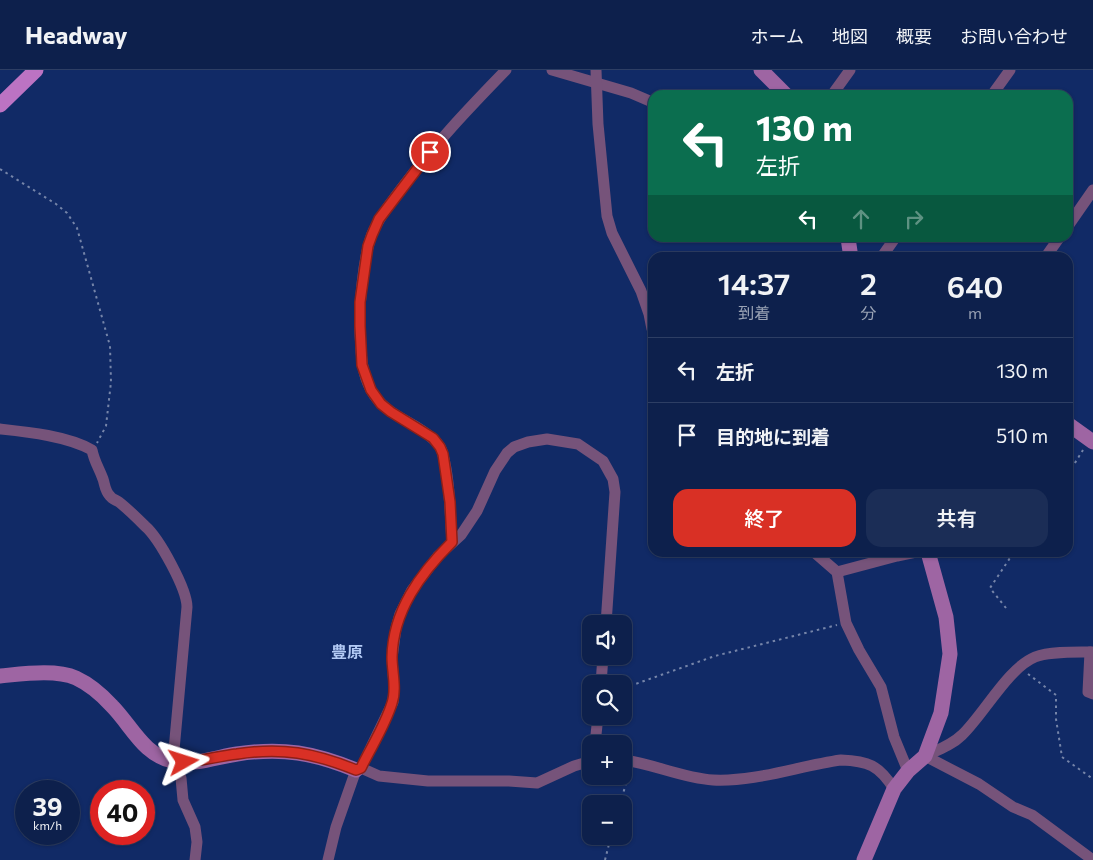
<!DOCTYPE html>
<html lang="ja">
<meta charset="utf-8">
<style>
body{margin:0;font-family:Commissioner,"Noto Sans JP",sans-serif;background:#1b2d56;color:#f1f3f6;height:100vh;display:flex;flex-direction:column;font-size:19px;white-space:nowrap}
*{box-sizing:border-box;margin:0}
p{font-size:16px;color:#9aa3b5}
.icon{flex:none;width:28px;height:28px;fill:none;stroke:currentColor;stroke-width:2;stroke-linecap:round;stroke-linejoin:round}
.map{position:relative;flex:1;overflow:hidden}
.side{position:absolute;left:648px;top:182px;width:425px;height:305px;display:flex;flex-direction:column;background:#0d204c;border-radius:15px;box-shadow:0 1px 4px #0004,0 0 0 1px #2d3e64}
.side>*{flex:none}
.banner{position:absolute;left:648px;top:20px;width:425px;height:152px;border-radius:15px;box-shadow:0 1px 4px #0004,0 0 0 1px #2d3e64;background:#0b6e4f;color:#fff;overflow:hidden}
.tools{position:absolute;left:582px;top:545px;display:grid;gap:10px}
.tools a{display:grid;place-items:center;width:50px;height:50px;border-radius:10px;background:#0d204c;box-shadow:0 1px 4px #0004,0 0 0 1px #2d3e64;font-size:25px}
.speed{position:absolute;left:15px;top:710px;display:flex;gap:10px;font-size:25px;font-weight:700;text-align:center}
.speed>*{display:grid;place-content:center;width:65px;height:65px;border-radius:50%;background:#0d204c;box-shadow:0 1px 4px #0004,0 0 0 1px #2d3e64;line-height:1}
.speed small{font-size:12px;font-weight:400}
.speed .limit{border:8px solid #d22;background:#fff;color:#111}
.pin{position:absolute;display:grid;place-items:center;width:42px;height:42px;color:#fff;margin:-21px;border:2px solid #fff;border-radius:50%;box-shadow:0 1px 5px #0007}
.me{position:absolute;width:55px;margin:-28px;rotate:84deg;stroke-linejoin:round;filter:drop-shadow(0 0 4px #0008)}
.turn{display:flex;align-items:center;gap:18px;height:105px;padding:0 25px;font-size:22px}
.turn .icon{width:65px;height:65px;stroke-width:2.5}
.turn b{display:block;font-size:35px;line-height:42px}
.lanes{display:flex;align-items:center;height:48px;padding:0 25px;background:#0003;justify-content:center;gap:25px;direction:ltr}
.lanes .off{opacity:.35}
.eta{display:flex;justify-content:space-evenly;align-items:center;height:85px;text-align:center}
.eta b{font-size:30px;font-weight:600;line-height:35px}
.button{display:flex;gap:10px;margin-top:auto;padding:10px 25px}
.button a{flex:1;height:58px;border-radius:15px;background:#d93025;color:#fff;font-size:20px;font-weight:600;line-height:58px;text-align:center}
.button a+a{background:#1b2d56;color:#f1f3f6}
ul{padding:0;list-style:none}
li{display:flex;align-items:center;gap:15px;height:65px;padding:0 25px;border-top:1px solid #2d3e64}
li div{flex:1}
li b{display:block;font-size:19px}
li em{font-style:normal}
header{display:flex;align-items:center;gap:30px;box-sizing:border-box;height:70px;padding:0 25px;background:#0d204c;border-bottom:1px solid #2d3e64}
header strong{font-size:24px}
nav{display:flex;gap:28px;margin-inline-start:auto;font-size:18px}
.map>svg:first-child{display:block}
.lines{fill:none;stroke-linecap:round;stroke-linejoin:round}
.path{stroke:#7685a9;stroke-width:2;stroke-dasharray:2.5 4;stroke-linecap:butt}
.street{stroke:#76537a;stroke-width:11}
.secondary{stroke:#9e65a3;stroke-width:15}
.primary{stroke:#bc73c3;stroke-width:15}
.route-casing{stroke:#8d1f18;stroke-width:12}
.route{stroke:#d93025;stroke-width:9}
.labels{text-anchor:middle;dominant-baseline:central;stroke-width:5;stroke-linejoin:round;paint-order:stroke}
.quarter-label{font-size:16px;font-weight:bold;fill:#b2c9f4;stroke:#112a66}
</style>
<header>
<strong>Headway</strong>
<nav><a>ホーム</a><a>地図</a><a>概要</a><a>お問い合わせ</a></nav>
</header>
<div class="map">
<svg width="1093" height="790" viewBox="0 0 1093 790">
<rect width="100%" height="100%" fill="#112a66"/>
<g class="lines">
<g class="path">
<path d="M0,99L56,134L67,143L77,158L110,276L111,312L106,356L97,373"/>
<path d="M1068,404L1083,380"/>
<path d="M1006,538L990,518L1014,482"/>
<path d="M1028,604L1056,625V649L1062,687L1093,709"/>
<path d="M624,618L715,586L837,555"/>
<path d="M620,734L630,700"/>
<path d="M605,790L611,766"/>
</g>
<g class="street">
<path d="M552,0L631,23L652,32"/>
<path d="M596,0L598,54L607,146L612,163L641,221L649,244L652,259"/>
<path d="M832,25L850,0"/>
<path d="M992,25L1010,0"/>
<path d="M1068,156L1093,120"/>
<path d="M881,188L895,168"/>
<path d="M1045,188L1059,168"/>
<path d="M0,359C28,362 67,366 92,380C94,391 99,398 103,409C105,415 105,421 110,426C112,429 116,430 119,432C128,439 137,448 145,456C159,468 187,519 187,537L173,691L181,708L183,730L195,757L197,772L195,790"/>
<path d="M452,472C450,445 450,410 443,385C442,379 438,373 433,369C413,350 386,347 371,320C361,302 361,282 360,261C359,235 363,188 372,164C379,147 390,134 401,119C433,76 469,38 506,0"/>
<path d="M814,482L837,502L846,553L859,580L881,617L894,667L908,701"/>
<path d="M837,502L897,486L916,482"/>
<path d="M1090,582L1088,622L1093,624"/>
<path d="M601,614L603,586"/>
<path d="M595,674L598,646"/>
<path d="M925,686C938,680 952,675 962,665C984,644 1008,598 1035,587C1050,581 1077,582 1093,582"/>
<path d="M925,686L979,714L1013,737L1032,745L1093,790"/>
<path d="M624,690C654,694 682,708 713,710C756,712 798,696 841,690C868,691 879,695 894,719"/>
<path d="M361,698L393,632L394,616L392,588L396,558L400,544L412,520L438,486L461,465L477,441L495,401L507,383L514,377L528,372L547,369L578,374L603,391L613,409L615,422L606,554"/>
<path d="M328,790L336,757L356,700L361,698L379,706L428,711H509L537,713L574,696L591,691"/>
</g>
<g class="secondary">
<path d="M761,0L786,25"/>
<path d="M848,168L851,188"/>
<path d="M1068,354L1093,372"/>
<path d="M0,606C22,604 56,599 76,608C89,614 102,625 112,636C131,655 144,686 173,691C194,696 217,687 237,684C283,677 314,683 356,700"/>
<path d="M864,790L894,719L908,701L925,686L941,643L950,584L946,547L928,482"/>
</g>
<path class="primary" d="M0,35L36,0"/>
</g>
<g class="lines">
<defs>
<path id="route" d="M184,692C202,691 219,686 237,684C282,677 314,683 356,700L361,698C371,677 385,656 392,633C397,619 392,602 392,587C393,541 420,504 452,472L450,432L443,384L440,377L433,368L391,342L381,334L371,320L362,295L360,256V232L368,176L372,165L379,149L430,82"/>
</defs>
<use href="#route" class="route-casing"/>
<use href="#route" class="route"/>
</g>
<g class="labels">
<g class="quarter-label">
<text x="347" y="581">豊原</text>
</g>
</g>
</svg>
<div class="tools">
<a><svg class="icon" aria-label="sound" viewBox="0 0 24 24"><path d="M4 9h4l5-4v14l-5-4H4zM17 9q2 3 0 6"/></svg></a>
<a><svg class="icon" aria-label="search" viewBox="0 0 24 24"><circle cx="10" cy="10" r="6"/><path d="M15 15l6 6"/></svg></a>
<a>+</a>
<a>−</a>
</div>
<div class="speed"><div>39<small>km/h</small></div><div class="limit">40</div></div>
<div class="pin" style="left:430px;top:82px;background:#d93025"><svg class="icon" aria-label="arrive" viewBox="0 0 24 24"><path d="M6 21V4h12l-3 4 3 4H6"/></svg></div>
<svg class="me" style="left:184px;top:692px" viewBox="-20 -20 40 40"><path d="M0-17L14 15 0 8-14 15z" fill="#d93025" stroke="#fff" stroke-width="4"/></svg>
<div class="banner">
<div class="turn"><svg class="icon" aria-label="left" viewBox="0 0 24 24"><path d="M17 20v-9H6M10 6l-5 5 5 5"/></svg><div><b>130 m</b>左折</div></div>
<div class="lanes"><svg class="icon" aria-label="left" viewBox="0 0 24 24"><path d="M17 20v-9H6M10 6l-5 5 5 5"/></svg><svg class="icon off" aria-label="ahead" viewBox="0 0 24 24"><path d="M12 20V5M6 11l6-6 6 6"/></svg><svg class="icon off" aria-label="right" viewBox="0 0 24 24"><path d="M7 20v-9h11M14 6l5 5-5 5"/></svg></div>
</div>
<section class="side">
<div class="eta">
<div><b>14:37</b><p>到着</p></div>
<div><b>2</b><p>分</p></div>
<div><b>640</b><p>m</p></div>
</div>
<ul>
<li><svg class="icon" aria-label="left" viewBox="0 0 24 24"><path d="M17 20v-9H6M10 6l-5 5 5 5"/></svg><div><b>左折</b></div><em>130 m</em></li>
<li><svg class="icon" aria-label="arrive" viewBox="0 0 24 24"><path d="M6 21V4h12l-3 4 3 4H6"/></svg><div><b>目的地に到着</b></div><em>510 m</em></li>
</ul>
<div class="button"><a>終了</a><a>共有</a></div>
</section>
</div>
